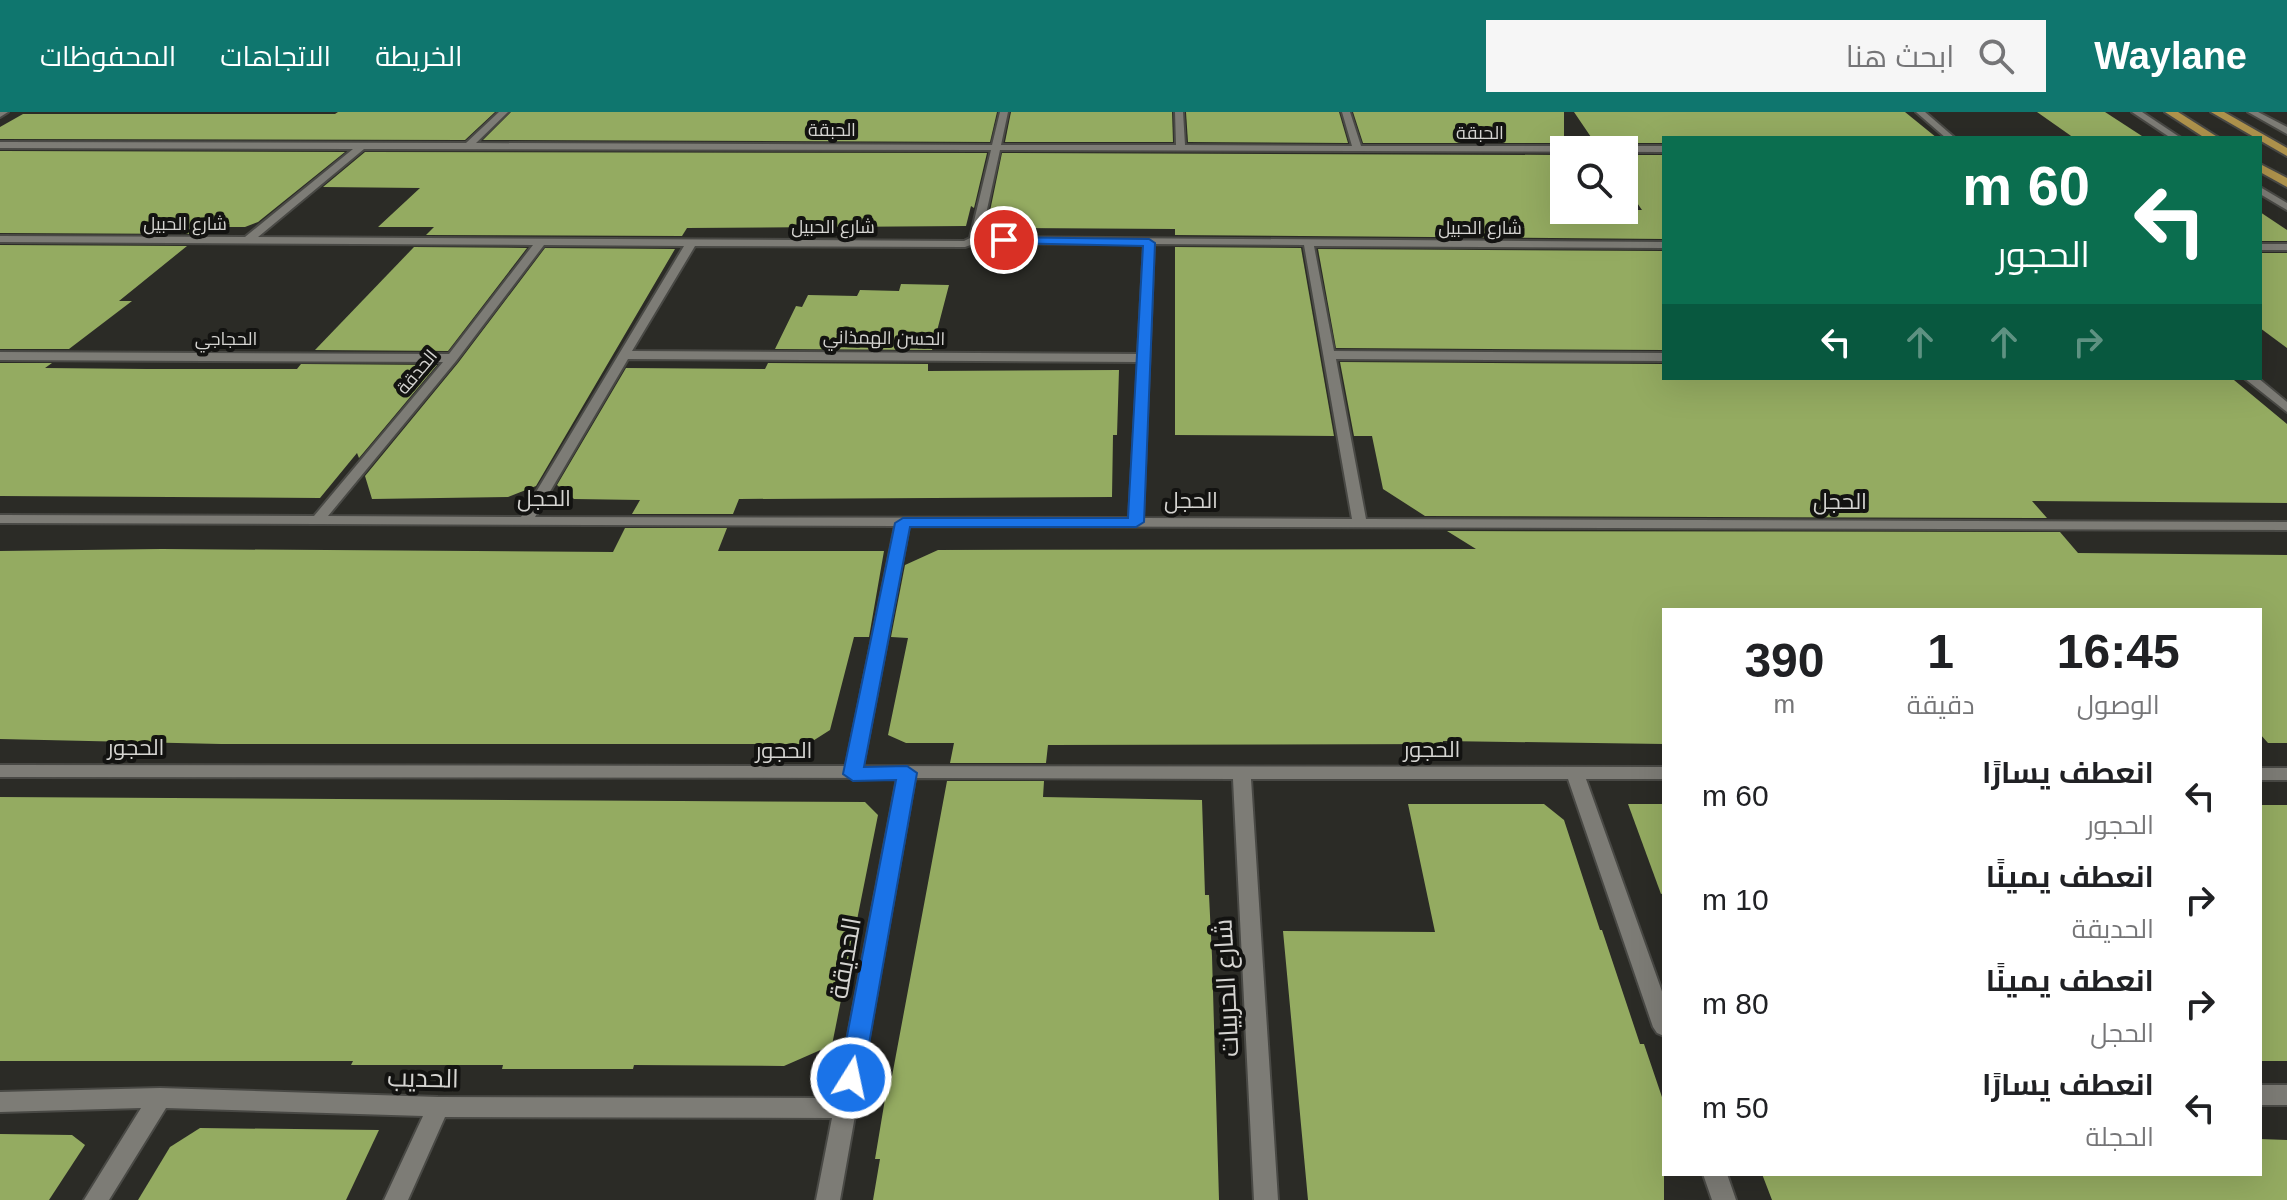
<!DOCTYPE html>
<html lang="ar">
<meta charset="utf-8">
<style>
body{margin:0;font-family:Arial,Cairo,sans-serif;background:#f6f6f6;color:#202124;direction:rtl;height:100vh;display:flex;flex-direction:column;font-size:30px;white-space:nowrap}
*{box-sizing:border-box;margin:0}
p{font-size:26px;color:#757577}
.icon{flex:none;width:44px;height:44px;fill:none;stroke:currentColor;stroke-width:2;stroke-linecap:round;stroke-linejoin:round}
.map{position:relative;flex:1;overflow:hidden;direction:ltr}
.side{position:absolute;left:1662px;top:496px;width:600px;height:568px;display:flex;flex-direction:column;background:#fff;border-radius:0px;box-shadow:0 8px 32px #0002;direction:rtl}
.side>*{flex:none}
.guide{position:absolute;left:1662px;top:24px;width:600px;height:244px;border-radius:0px;box-shadow:0 8px 32px #0002;direction:rtl;background:#0b6e4f;color:#fff;overflow:hidden}
.buttons{position:absolute;left:1550px;top:24px;display:grid;gap:16px}
.buttons a{display:grid;place-items:center;width:88px;height:88px;border-radius:0px;background:#fff;box-shadow:0 8px 32px #0002;font-size:40px}
.pin{position:absolute;display:grid;place-items:center;width:68px;height:68px;color:#fff;margin:-34px;border:4px solid #fff;border-radius:50%;box-shadow:0 2px 8px #0007}
.me{position:absolute;width:88px;margin:-44px;rotate:10deg;stroke-linejoin:round;filter:drop-shadow(0 0 6px #0008)}
.turn{display:flex;align-items:center;gap:28px;height:168px;padding:0 40px;font-size:36px}
.turn .icon{width:104px;height:104px;stroke-width:2.5}
.turn b{display:block;font-size:56px;line-height:68px}
.lanes{display:flex;align-items:center;height:76px;padding:0 40px;background:#0003;justify-content:center;gap:40px;direction:ltr}
.lanes .off{opacity:.35}
.eta{display:flex;justify-content:space-evenly;align-items:center;height:136px;text-align:center}
.eta b{font-size:48px;font-weight:700;line-height:56px}
ul{padding:0;list-style:none}
li{display:flex;align-items:center;gap:24px;height:104px;padding:0 40px}
li div{flex:1}
li b{display:block;font-size:30px}
li em{font-style:normal}
header{display:flex;align-items:center;gap:48px;box-sizing:border-box;height:112px;padding:0 40px;background:#0f766e;color:#fff}
header strong{font-size:38px}
nav{display:flex;gap:44px;margin-inline-start:auto;font-size:28px}
.search{width:560px;height:72px;background:#f6f6f6;display:flex;align-items:center;gap:20px;box-sizing:border-box;padding:0 28px;border-radius:0px;color:#757577;font-size:30px}
.map>svg:first-child{display:block}
.building{fill:#94ab61}
.lines{fill:none;stroke-linecap:round;stroke-linejoin:round}
.minor-casing{stroke:#494945;stroke-width:4}
.tertiary-casing{stroke:#494945;stroke-width:4}
.primary-casing{stroke:#494945;stroke-width:4}
.minor{fill:#7d7c76;fill-rule:evenodd}
.tertiary{fill:#7d7c76;fill-rule:evenodd}
.primary{fill:#af934c;fill-rule:evenodd}
.route{fill:#1a73e8;stroke:#114b97;stroke-width:2}
.labels{text-anchor:middle;dominant-baseline:central;stroke-width:8;stroke-linejoin:round;paint-order:stroke}
.far-street-label{font-size:18px;fill:#d5d4d1;stroke:#131311}
.street-label{font-size:22px;fill:#d5d4d1;stroke:#131311}
.near-street-label{font-size:26px;fill:#d5d4d1;stroke:#131311}
</style>
<header>
<strong>Waylane</strong>
<div class="search"><svg class="icon" aria-label="search" viewBox="0 0 24 24"><circle cx="10" cy="10" r="6"/><path d="M15 15l6 6"/></svg>ابحث هنا</div>
<nav><a>الخريطة</a><a>الاتجاهات</a><a>المحفوظات</a></nav>
</header>
<div class="map">
<svg width="2287" height="1088" viewBox="0 0 2287 1088">
<rect width="100%" height="100%" fill="#2b2b26"/>
<g class="building">
<path d="M338,0H495L465,28L0,27V15L23,2H335Z"/>
<path d="M511,0H997L990,30L483,28Z"/>
<path d="M1011,0H1172L1173,30H1005Z"/>
<path d="M1186,0H1339L1348,31L1188,30Z"/>
<path d="M1353,0H1564V28H1551L1553,31H1363Z"/>
<path d="M1574,0H1905L1937,26H1664V31H1624V28H1593Z"/>
<path d="M2037,0H2105L2145,26H2074Z"/>
<path d="M0,39L345,40L258,110L245,115H212L203,122L0,121Z"/>
<path d="M365,40L987,41L974,96L971,94L966,114L687,116L682,124L426,123L434,115H378L420,76L323,75Z"/>
<path d="M1002,41L1560,43L1564,49V98H1642L1624,72V43H1664V127L1175,123V117L1011,116L989,104Z"/>
<path d="M2260,100L2287,118V129H2260Z"/>
<path d="M0,133L187,134L119,189H132L69,237H0Z"/>
<path d="M414,135L527,136L448,239L315,238Z"/>
<path d="M1175,135L1301,136L1334,324L1175,323Z"/>
<path d="M545,136L675,137L536,374L508,385L372,387L365,364L458,251Z"/>
<path d="M1318,137L1664,139V238L1336,236Z"/>
<path d="M2260,141H2287V236L2260,216Z"/>
<path d="M901,172L949,173L932,238L775,237L796,194L802,195L808,183L857,184L860,178L899,179Z"/>
<path d="M1340,250L1664,252V266H2227L2234,268L2287,312V391L2032,389L2047,406L1425,404L1383,377L1372,324H1354Z"/>
<path d="M0,251H52L45,256L147,257H297L301,252L437,253L359,346L357,341L320,386L0,384Z"/>
<path d="M768,251L928,252V259L1119,258L1117,323H1113L1112,385L739,387L733,402H632L640,388L574,387L557,373L626,256L765,257Z"/>
<path d="M625,416H727L718,439H884L869,525H854L830,618L808,632H221L0,627V439L162,437L613,440Z"/>
<path d="M1447,419L2060,420L2078,441L2287,443V631H2268L2260,622V498H1664V632L1443,629V632L1048,633L1046,651H950L954,631H906L888,623L908,526L891,525L905,453L938,438L1476,437Z"/>
<path d="M947,669H1044L1043,685L1202,688L1205,783H1209L1212,844L1219,1088H873L880,1047H875L887,975H890Z"/>
<path d="M0,685L865,690L878,703L832,933L784,954L634,953L633,957H502L503,953H351L353,949H0Z"/>
<path d="M1408,692H1544L1564,708L1600,818H1602L1640,932H1644L1664,991V1088H1308L1283,819L1435,820Z"/>
<path d="M1628,692H1664V781L1661,782Z"/>
<rect x="2260" y="693" width="27" height="256"/>
<path d="M200,1016L379,1018L346,1088H138L170,1035Z"/>
<path d="M0,1022L72,1023L85,1033L49,1088H0Z"/>
<path d="M2260,1027L2287,1028V1088H1772L1762,1062H2260Z"/>
</g>
<g class="lines">
<defs>
<g id="minor">
<path d="M0,0H8L0,5Z"/>
<path d="M499,0H508L476,31L992,33L1000,0H1008L1001,33H1176L1175,0H1183L1185,33L1352,34L1342,0H1350L1361,34H1664V40L1000,38L981,125L1664,130V136L1314,134L1334,239L1664,241V249L1336,247L1366,407L2287,410V418L909,414L863,654L1664,655V667H1586L1664,885V924L1657,921L1653,915L1568,667H1251L1278,1088H1254L1233,667L915,666L840,1088H816L832,1006L445,1005L408,1088H384L423,1004L166,996L109,1088H84L141,996L0,1000V980L160,976L438,985L836,986L897,666L0,665V653L846,654L895,414L0,411V403L314,404L443,250L0,248V240L449,242L533,133L0,130V124L245,125L353,37L0,36V30L466,31ZM364,37L991,38L970,126L964,129L258,125ZM976,131L1144,132L1138,242L632,239L695,134L965,135ZM1154,132L1304,133L1352,407L1143,406ZM544,133L684,134L521,405L328,404L456,249ZM628,247L1138,250L1129,406L535,405Z"/>
<path d="M1916,0H1925L1955,26H1946Z"/>
<rect x="2260" y="132" width="27" height="6"/>
<path d="M2244,266H2258L2287,290V300Z"/>
<rect x="2260" y="656" width="27" height="12"/>
<rect x="2260" y="973" width="27" height="20"/>
<path d="M1703,1062H1727L1736,1088H1712Z"/>
</g>
<g id="tertiary">
<path d="M2132,0H2142L2181,26H2171Z"/>
<path d="M2248,0H2258L2287,15V22Z"/>
<path d="M2260,75L2287,91V98L2260,82Z"/>
</g>
<g id="primary">
<path d="M2165,0H2178L2219,26H2205Z"/>
<path d="M2211,0H2224L2287,36V44Z"/>
<path d="M2260,52L2287,66V75L2260,60Z"/>
</g>
</defs>
<use href="#minor" class="minor-casing"/>
<use href="#tertiary" class="tertiary-casing"/>
<use href="#primary" class="primary-casing"/>
<use href="#minor" class="minor"/>
<use href="#tertiary" class="tertiary"/>
<use href="#primary" class="primary"/>
</g>
<path class="route" d="M1004,125L1149,127L1155,131L1144,410L1136,415H910L864,655L907,654L917,661L863,966L860,973L851,976L842,973L839,966L896,668L853,669L843,662L895,411L903,406H1128L1143,134L1000,131L998,128Z"/>
<g class="labels">
<g class="far-street-label">
<text x="832" y="18">الحبقة</text>
<text x="1480" y="21">الحبقة</text>
<text x="185" y="112">شارع الحبيل</text>
<text x="833" y="115">شارع الحبيل</text>
<text x="1480" y="116">شارع الحبيل</text>
<text transform="translate(884 226) rotate(1)">الحسن الهمذاني</text>
<text x="226" y="227">الحجاجي</text>
<text transform="translate(417 260) rotate(-50)">الحدقة</text>
</g>
<g class="street-label">
<text x="544" y="386">الحجل</text>
<text x="1191" y="388">الحجل</text>
<text x="1840" y="389">الحجل</text>
<text x="136" y="635">الحجور</text>
<text x="1432" y="637">الحجور</text>
<text x="784" y="638">الحجور</text>
</g>
<g class="near-street-label">
<text transform="translate(845 846) rotate(-80)">الحديقة</text>
<text transform="translate(1226 876) rotate(-93)">شارع الحربيات</text>
<text transform="translate(423 966) rotate(1)">الحديب</text>
</g>
</g>
</svg>
<div class="buttons">
<a><svg class="icon" aria-label="search" viewBox="0 0 24 24"><circle cx="10" cy="10" r="6"/><path d="M15 15l6 6"/></svg></a>
</div>
<div class="pin" style="left:1004px;top:128px;background:#d93025"><svg class="icon" aria-label="arrive" viewBox="0 0 24 24"><path d="M6 21V4h12l-3 4 3 4H6"/></svg></div>
<svg class="me" style="left:851px;top:966px" viewBox="-20 -20 40 40"><circle r="17" fill="#1a73e8" stroke="#fff" stroke-width="3"/><path d="M0-11L8 9 0 5-8 9z" fill="#fff"/></svg>
<div class="guide">
<div class="turn"><svg class="icon" aria-label="left" viewBox="0 0 24 24"><path d="M17 20v-9H6M10 6l-5 5 5 5"/></svg><div><b>60 m</b>الحجور</div></div>
<div class="lanes"><svg class="icon" aria-label="left" viewBox="0 0 24 24"><path d="M17 20v-9H6M10 6l-5 5 5 5"/></svg><svg class="icon off" aria-label="ahead" viewBox="0 0 24 24"><path d="M12 20V5M6 11l6-6 6 6"/></svg><svg class="icon off" aria-label="ahead" viewBox="0 0 24 24"><path d="M12 20V5M6 11l6-6 6 6"/></svg><svg class="icon off" aria-label="right" viewBox="0 0 24 24"><path d="M7 20v-9h11M14 6l5 5-5 5"/></svg></div>
</div>
<section class="side">
<div class="eta">
<div><b>16:45</b><p>الوصول</p></div>
<div><b>1</b><p>دقيقة</p></div>
<div><b>390</b><p>m</p></div>
</div>
<ul>
<li><svg class="icon" aria-label="left" viewBox="0 0 24 24"><path d="M17 20v-9H6M10 6l-5 5 5 5"/></svg><div><b>انعطف يسارًا</b><p>الحجور</p></div><em>60 m</em></li>
<li><svg class="icon" aria-label="right" viewBox="0 0 24 24"><path d="M7 20v-9h11M14 6l5 5-5 5"/></svg><div><b>انعطف يمينًا</b><p>الحديقة</p></div><em>10 m</em></li>
<li><svg class="icon" aria-label="right" viewBox="0 0 24 24"><path d="M7 20v-9h11M14 6l5 5-5 5"/></svg><div><b>انعطف يمينًا</b><p>الحجل</p></div><em>80 m</em></li>
<li><svg class="icon" aria-label="left" viewBox="0 0 24 24"><path d="M17 20v-9H6M10 6l-5 5 5 5"/></svg><div><b>انعطف يسارًا</b><p>الحجلة</p></div><em>50 m</em></li>
</ul>
</section>
</div>
